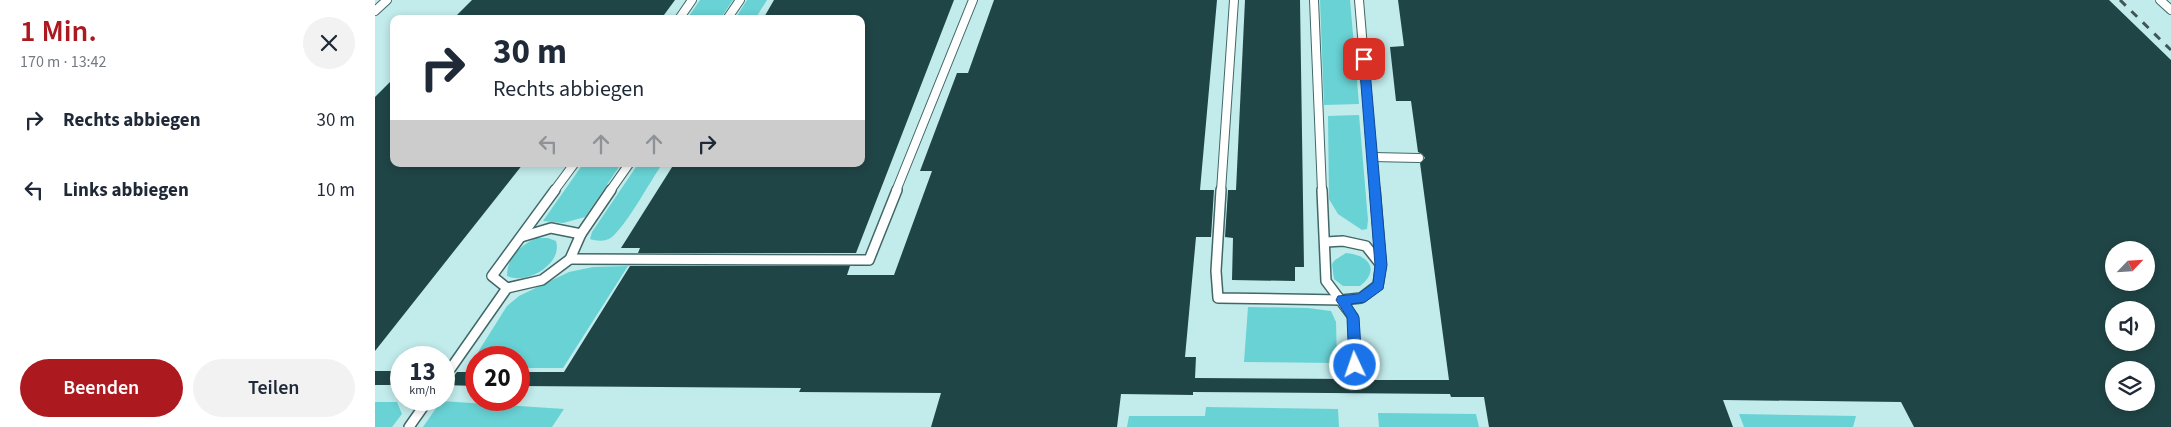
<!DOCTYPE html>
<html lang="de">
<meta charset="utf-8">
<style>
body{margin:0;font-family:"Source Sans 3",sans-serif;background:#f2f2f3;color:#1f2937;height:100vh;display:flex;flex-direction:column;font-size:19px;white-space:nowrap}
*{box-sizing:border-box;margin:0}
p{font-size:16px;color:#747a83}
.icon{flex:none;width:28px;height:28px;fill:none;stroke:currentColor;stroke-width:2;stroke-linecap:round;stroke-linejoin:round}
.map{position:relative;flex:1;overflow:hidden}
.drawer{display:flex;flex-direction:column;background:#fff;width:375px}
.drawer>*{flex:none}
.top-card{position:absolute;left:15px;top:15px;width:475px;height:152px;border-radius:10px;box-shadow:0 2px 8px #0003;background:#fff;color:#1f2937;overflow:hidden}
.needle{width:32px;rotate:65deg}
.fabs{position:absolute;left:1730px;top:241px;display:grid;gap:10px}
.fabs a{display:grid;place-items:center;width:50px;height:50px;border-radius:50%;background:#fff;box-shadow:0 2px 8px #0003;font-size:25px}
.speed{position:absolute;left:15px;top:346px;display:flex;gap:10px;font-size:25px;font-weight:700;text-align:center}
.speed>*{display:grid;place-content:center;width:65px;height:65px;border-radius:50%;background:#fff;box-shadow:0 2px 8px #0003;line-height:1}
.speed small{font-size:12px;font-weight:400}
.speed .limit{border:8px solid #d22;background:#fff;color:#111}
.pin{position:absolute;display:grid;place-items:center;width:42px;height:42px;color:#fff;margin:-21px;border-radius:10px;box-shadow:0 2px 8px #0006}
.me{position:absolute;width:55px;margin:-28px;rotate:357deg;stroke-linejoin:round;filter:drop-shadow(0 0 4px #0008)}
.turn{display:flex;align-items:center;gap:18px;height:105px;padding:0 20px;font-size:22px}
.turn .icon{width:65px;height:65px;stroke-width:2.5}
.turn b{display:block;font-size:35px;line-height:42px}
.lanes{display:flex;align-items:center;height:48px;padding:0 20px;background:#0003;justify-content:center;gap:25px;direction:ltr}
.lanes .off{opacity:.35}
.round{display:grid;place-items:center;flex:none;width:52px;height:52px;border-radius:26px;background:#f2f2f3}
.head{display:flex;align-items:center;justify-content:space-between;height:85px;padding:0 20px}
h1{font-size:30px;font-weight:600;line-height:38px;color:#ac191f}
.action{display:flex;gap:10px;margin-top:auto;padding:10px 20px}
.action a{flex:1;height:58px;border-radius:30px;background:#ac191f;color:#fff;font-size:20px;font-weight:600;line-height:58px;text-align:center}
.action a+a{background:#f2f2f3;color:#1f2937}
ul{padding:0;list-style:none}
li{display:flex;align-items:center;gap:15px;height:70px;padding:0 20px}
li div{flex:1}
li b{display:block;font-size:19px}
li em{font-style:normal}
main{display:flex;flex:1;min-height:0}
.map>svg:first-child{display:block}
.green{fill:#69d2d4}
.building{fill:#204546;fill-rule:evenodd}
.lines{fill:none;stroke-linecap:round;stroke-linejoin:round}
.service-far1-casing{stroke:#426767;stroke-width:10}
.service-casing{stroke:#426767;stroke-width:12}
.service-far1{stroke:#fff;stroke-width:8}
.service{stroke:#fff;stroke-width:9}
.rail{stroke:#405555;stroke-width:3;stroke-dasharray:8 8;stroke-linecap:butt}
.route{fill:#1a73e8;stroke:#114b97}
</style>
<main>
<section class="drawer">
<div class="head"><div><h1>1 Min.</h1><p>170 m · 13:42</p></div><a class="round"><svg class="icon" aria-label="close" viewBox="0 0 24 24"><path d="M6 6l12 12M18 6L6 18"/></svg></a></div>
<ul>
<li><svg class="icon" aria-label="right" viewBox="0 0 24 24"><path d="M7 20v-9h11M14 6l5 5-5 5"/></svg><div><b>Rechts abbiegen</b></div><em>30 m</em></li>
<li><svg class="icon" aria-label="left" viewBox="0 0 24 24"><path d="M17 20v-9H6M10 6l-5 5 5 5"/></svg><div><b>Links abbiegen</b></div><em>10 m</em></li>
</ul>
<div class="action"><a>Beenden</a><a>Teilen</a></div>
</section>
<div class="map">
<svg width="1796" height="427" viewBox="0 0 1796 427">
<rect width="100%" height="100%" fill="#c2ebeb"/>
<g class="green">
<path d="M325,0H358L345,19H312Z"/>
<path d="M372,0H392L380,19H360Z"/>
<path d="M945,0H975L984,104L949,105Z"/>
<path d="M984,115L993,220L992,229L987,230L963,214L954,199L953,116Z"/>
<path d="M208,164H246L210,217L188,223L168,221Z"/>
<path d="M263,164H287C275,182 252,224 237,237C231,242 222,241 215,239L217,232Z"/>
<path d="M161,238H173L181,241C188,264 152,285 132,276C132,257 145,246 161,238Z"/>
<path d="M971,253C993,255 1006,269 985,286H968L959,279L957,264L960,260Z"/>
<path d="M253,266L188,368H144V358H101V368H93L132,306L144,296L194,272L218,267Z"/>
<path d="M873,307L933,308L956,311L961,322L962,363L869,362Z"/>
<path d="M66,401L189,409L177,427H48Z"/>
<path d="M0,402H22L27,414L17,427H0Z"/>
<path d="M831,407L963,409L964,427H752L754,416H830Z"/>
<path d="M1003,413L1101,414L1104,427H1004Z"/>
<path d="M1364,414L1481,416L1478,427H1369Z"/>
</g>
<g class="building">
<path d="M97,0H300L286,19H78Z"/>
<path d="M399,0H579L481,253H263L265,248H246L299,164H486V19H388Z"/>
<path d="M619,0H842L825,190H839L836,237H821L810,357H821L820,378L974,379L976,385L981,388L987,384L988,380H1074L1045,163L1050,158L1047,154L1043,152L1036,101H1021L1015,47L1029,46L1023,0H1734L1796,60V427H1539L1526,402L1348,400L1358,427H1114L1109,397H1076L1075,394L818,392V395L746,394L742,427H556L566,393L424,392L426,388L144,386V372H189L255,266H475L472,275H519L557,171H545L582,73H593ZM1739,250H1771V282H1739ZM1739,310H1771V342H1739ZM1739,370H1771V402H1739Z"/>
<path d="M870,0H925L929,267H920V281L857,280L858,238L850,237L853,190H861Z"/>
<path d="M19,78V164H148L0,351V97Z"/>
<rect x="0" y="371" width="26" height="14"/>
<path d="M82,372H101V386L69,385L74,382Z"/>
</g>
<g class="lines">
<defs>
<g id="service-far1">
<path d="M939,0L947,191"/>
<path d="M984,0L1000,191"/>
<path d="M1785,0L1796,10"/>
<path d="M0,11L12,0"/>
<path d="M304,19L317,0"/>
<path d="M352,19L365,0"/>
<path d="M997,157L1044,158"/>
<path d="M179,191L199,164"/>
<path d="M235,191L254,164"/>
<path d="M521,191L598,0"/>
<path d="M846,191L859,0"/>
</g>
<g id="service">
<path d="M846,190L841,271L843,298L967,300L986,298L1003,285L1006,265L991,246L968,241L951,242"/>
<path d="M947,190L951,281L978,317L981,381"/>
<path d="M1000,190L1006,265"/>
<path d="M146,237L176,228L206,234"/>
<path d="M195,259L494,260L522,190"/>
<path d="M132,288L167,280L195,259L206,234L236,190"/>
<path d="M69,378L132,288L117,276L180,190"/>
<path d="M34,427L53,400"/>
</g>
</defs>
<use href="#service-far1" class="service-far1-casing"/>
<use href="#service" class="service-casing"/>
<use href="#service-far1" class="service-far1"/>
<use href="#service" class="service"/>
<path class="rail" d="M1745,0L1796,50"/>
</g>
<path class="route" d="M989,56L994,59L1012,265L1008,289L990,302L976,304L984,317L987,365L985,368L980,370L976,368L974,365L972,317L961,300L963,296L983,294L998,283L1000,265L984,59Z"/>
</svg>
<div class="fabs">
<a><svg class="needle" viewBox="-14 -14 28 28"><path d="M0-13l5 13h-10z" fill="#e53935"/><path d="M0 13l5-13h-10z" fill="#747a83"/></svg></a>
<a><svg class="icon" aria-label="sound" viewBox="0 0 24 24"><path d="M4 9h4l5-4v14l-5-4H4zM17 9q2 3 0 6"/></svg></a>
<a><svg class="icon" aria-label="layers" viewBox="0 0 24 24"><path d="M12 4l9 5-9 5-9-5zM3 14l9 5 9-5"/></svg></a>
</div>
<div class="speed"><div>13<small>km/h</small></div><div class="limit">20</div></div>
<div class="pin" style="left:989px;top:59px;background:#d93025"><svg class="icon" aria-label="arrive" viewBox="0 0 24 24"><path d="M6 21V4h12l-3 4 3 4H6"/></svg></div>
<svg class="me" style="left:980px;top:365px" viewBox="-20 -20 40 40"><circle r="17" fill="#1a73e8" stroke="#fff" stroke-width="3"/><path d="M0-11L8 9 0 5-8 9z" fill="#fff"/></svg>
<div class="top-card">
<div class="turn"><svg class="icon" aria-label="right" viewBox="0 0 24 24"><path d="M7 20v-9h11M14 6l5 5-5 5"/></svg><div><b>30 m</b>Rechts abbiegen</div></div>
<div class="lanes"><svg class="icon off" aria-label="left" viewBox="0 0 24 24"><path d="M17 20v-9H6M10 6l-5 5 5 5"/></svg><svg class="icon off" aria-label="ahead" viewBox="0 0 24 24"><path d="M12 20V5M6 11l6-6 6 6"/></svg><svg class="icon off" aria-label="ahead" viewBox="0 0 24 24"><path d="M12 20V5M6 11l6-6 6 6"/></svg><svg class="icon" aria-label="right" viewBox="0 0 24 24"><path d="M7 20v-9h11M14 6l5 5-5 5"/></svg></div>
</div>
</div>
</main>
